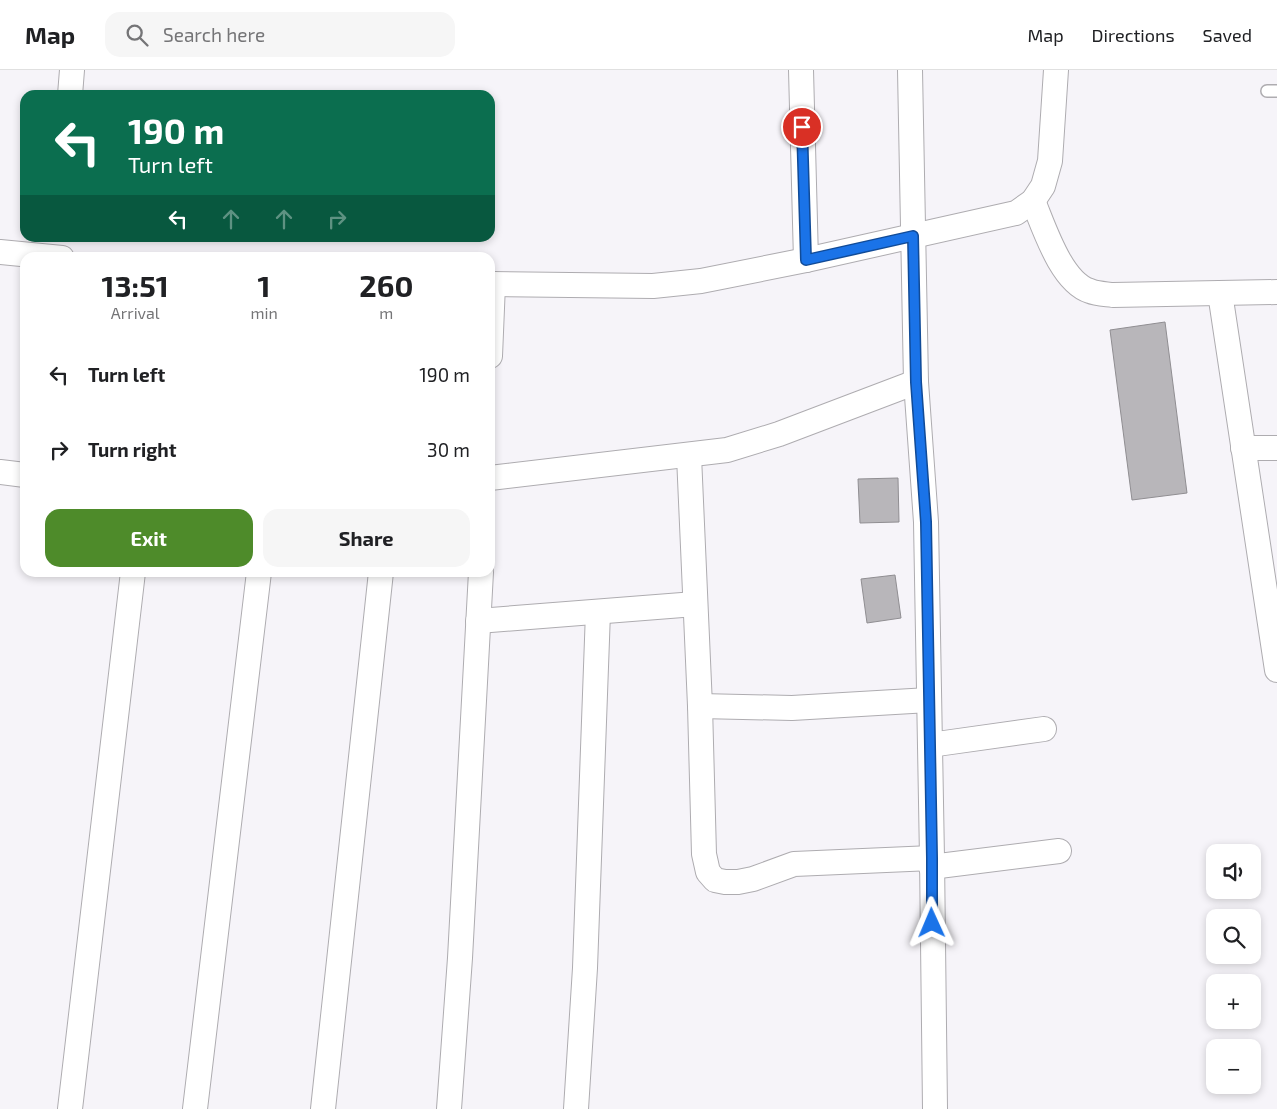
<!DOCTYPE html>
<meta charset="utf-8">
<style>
body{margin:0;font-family:"Exo 2",sans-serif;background:#f6f6f6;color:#202124;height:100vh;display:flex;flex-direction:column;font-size:19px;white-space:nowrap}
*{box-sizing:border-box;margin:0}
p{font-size:16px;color:#757577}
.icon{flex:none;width:28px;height:28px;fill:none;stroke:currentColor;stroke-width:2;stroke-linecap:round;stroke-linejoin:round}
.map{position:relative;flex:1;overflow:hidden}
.side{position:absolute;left:20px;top:182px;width:475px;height:325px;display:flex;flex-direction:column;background:#fff;border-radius:15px;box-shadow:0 2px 8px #0003}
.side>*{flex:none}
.hud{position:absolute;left:20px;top:20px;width:475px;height:152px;border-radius:15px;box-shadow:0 2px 8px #0003;background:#0b6e4f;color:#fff;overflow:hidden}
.buttons{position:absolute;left:1206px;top:774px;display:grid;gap:10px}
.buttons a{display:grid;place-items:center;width:55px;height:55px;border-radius:10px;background:#fff;box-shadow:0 2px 8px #0003;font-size:25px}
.pin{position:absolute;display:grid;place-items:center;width:42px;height:42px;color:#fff;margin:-21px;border:2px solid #fff;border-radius:50%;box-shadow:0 1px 5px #0007}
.me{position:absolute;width:55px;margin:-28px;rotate:359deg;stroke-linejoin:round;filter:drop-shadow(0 0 4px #0008)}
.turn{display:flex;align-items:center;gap:18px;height:105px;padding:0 25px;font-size:22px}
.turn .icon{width:65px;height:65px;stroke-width:2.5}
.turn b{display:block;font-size:35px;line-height:42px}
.lanes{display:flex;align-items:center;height:48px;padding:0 25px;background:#0003;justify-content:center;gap:25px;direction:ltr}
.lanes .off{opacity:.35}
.eta{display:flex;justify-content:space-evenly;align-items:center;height:85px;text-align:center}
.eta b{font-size:30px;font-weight:700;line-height:35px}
.cta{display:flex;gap:10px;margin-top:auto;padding:10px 25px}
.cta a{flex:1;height:58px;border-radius:15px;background:#4e8b2a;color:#fff;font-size:20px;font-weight:700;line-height:58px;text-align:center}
.cta a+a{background:#f6f6f6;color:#202124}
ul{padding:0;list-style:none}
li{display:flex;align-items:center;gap:15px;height:75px;padding:0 25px}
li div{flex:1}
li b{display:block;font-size:19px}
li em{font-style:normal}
header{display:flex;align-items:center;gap:30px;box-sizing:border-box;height:70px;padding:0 25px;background:#fff;border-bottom:1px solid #e0e0e0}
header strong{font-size:24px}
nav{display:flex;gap:28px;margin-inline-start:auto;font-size:18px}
.search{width:350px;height:45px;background:#f6f6f6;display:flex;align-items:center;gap:12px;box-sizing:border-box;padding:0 18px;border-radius:15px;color:#757577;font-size:19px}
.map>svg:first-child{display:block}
.building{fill:#b8b6ba;stroke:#908e92}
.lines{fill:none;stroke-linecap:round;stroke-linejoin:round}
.service-casing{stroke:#aeacb0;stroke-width:14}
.minor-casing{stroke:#aeacb0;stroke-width:26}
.service{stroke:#fff;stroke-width:11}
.minor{stroke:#fff;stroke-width:24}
.route-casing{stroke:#114b97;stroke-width:12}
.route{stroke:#1a73e8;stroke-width:9}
</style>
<header>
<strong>Map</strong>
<div class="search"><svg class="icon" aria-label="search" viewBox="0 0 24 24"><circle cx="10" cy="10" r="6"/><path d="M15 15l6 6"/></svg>Search here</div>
<nav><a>Map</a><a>Directions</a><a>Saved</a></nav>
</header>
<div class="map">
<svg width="1277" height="1039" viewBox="0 0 1277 1039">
<rect width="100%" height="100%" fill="#f6f4f9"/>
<g class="building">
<path d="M1165,252L1187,423L1132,430L1110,260Z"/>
<path d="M898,408L899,452L860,453L858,409Z"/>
<path d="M895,505L901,548L867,553L861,509Z"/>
</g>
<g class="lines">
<defs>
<path id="service" d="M1267,21H1277"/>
<g id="minor">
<path d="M801,0L806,190"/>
<path d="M910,0L916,312L926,452L932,788L935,1039"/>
<path d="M70,25L72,0"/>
<path d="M1033,131C1044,157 1061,212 1090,221C1097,224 1106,224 1113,225L1277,222"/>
<path d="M0,182L62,188"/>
<path d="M490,214L653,216L701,211L806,190L1016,143L1033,131L1043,116L1050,91L1056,0"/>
<path d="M1220,223L1277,600"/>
<path d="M490,286L493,214"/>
<path d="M1243,378H1277"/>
<path d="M689,386L700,636L704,784L708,802L715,810L725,812H738L753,809L794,794L932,788"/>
<path d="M0,402L25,405"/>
<path d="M490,408L727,380L779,364L916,312"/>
<path d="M478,551L695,534"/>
<path d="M700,636L792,638L929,630"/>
<path d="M930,675L1044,659"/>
<path d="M931,797L1059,781"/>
<path d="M70,1039L133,502"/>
<path d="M195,1039L259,502"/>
<path d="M323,1039L381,502"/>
<path d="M449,1039L460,888L481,502"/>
<path d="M576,1039L585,898L598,542"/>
</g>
</defs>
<use href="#service" class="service-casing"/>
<use href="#minor" class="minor-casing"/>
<use href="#service" class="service"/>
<use href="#minor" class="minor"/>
</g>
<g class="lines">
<defs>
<path id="route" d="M802,57L806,190L913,166L916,312L926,452L932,788V853"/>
</defs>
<use href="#route" class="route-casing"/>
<use href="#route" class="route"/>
</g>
</svg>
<div class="buttons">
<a><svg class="icon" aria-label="sound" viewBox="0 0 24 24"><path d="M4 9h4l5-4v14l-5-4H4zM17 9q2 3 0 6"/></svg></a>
<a><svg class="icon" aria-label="search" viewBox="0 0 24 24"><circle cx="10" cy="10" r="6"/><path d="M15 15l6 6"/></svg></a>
<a>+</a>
<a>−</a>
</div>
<div class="pin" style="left:802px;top:57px;background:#d93025"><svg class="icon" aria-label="arrive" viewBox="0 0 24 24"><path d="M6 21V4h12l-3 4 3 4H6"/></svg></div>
<svg class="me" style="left:932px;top:853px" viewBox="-20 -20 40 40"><path d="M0-17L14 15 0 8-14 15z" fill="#1a73e8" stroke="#fff" stroke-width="4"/></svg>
<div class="hud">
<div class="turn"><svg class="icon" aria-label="left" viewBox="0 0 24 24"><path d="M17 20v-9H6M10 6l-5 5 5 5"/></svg><div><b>190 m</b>Turn left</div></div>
<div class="lanes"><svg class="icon" aria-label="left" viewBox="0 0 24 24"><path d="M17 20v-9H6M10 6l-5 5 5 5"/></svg><svg class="icon off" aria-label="ahead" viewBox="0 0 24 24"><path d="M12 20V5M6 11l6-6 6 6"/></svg><svg class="icon off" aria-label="ahead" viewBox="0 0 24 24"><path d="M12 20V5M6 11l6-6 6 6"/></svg><svg class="icon off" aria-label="right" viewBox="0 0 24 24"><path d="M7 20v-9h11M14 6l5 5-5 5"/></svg></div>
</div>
<section class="side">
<div class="eta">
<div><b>13:51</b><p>Arrival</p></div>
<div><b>1</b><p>min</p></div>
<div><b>260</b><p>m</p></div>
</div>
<ul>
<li><svg class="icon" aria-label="left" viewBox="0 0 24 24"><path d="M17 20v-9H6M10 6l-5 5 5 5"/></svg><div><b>Turn left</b></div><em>190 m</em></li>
<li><svg class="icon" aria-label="right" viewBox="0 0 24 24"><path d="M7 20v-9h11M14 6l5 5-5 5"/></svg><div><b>Turn right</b></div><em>30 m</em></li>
</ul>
<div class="cta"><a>Exit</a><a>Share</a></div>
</section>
</div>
